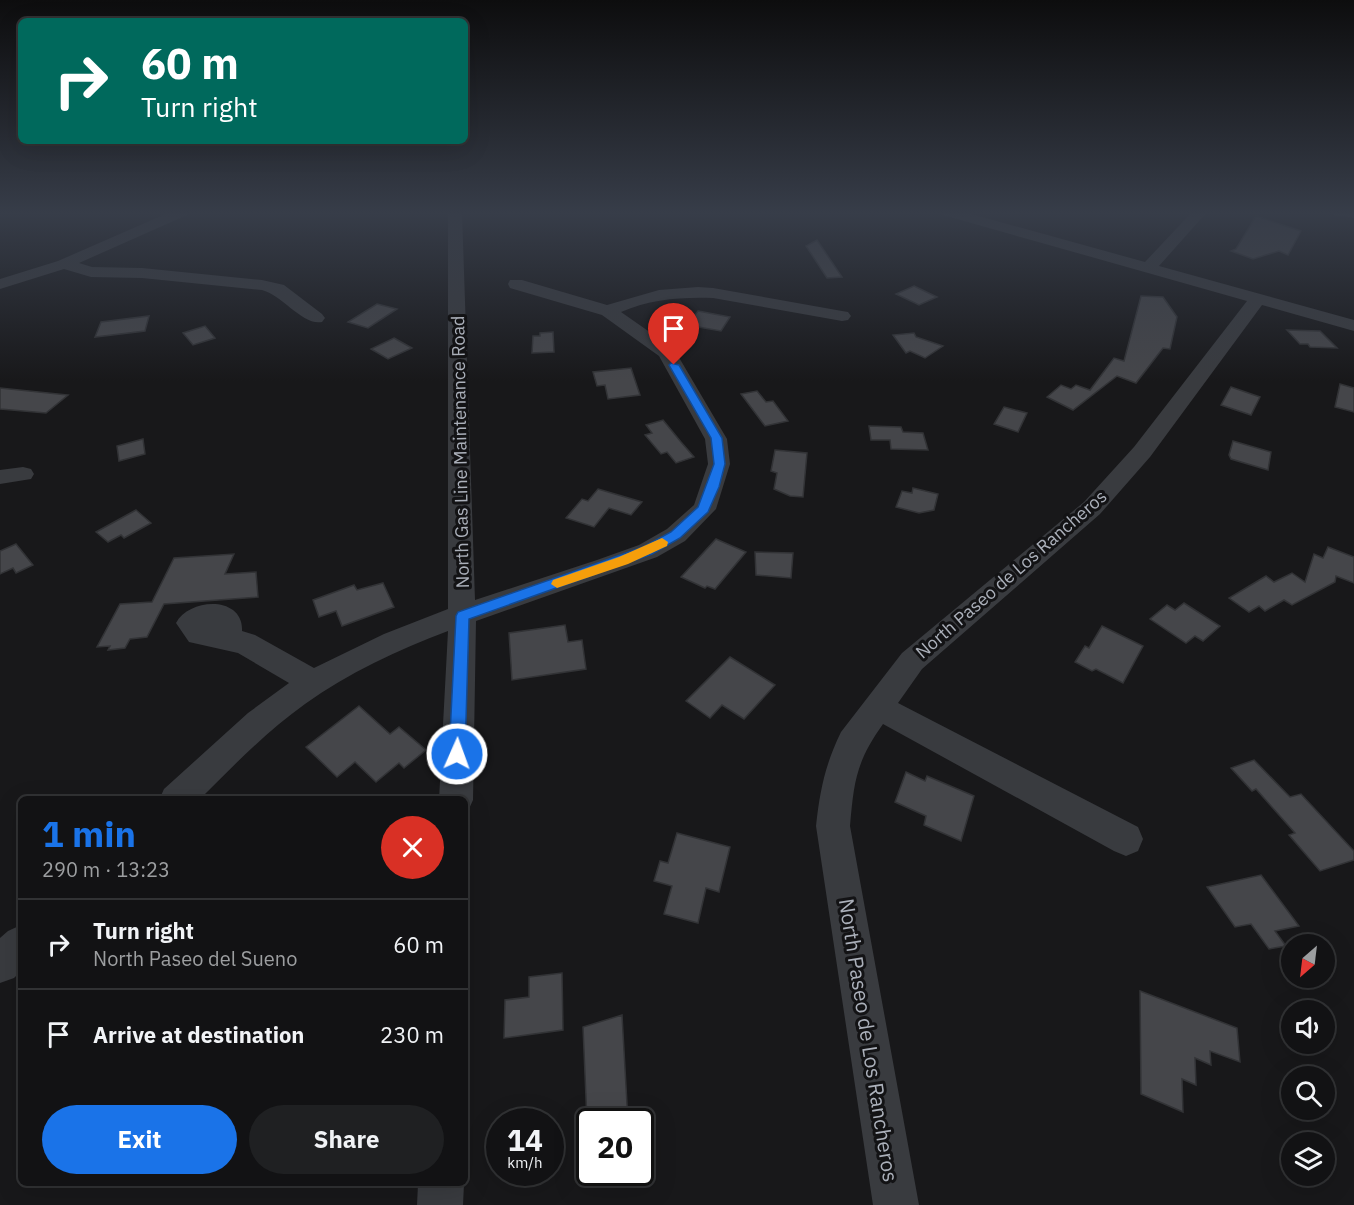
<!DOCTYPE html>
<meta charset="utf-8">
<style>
body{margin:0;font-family:"IBM Plex Sans",sans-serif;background:#1f2022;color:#f1f3f6;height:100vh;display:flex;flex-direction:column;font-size:22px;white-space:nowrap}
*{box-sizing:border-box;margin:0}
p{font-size:20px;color:#9c9ea0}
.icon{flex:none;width:33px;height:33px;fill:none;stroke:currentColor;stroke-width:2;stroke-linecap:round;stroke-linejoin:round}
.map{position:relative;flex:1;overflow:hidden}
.sheet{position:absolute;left:18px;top:796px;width:450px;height:390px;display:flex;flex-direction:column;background:#121214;border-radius:9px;box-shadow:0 6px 24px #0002,0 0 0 2px #313234}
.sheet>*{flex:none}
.top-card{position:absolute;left:18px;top:18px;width:450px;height:126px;border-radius:9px;box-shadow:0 6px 24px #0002,0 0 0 2px #313234;background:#00695c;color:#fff;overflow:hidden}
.needle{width:39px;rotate:208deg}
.controls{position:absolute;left:1281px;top:934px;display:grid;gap:12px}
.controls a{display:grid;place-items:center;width:54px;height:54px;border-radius:50%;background:#121214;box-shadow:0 6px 24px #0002,0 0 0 2px #313234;font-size:30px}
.speed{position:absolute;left:486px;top:1108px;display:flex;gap:12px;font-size:30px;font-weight:700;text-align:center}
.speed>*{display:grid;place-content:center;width:78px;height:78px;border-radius:50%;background:#121214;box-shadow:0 6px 24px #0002,0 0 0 2px #313234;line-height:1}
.speed small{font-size:15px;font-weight:400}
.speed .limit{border:3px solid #111;border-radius:9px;background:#fff;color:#111}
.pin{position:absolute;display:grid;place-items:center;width:51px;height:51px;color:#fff;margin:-62px -26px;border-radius:50% 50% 50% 0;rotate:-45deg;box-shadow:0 0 6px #0007}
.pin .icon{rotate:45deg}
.me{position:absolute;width:66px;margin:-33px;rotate:2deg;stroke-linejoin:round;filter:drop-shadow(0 0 4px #0008)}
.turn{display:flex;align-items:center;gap:21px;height:126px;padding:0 24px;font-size:27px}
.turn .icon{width:78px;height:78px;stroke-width:2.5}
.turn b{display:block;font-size:42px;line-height:51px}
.round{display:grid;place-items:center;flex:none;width:63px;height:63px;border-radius:32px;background:#1f2022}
.overview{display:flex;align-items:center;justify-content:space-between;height:102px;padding:0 24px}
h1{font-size:36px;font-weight:700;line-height:45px;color:#1a73e8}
.button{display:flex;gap:12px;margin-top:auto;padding:12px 24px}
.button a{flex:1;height:69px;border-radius:36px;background:#1a73e8;color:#fff;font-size:24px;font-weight:700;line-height:69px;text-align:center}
.button a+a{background:#1f2022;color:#f1f3f6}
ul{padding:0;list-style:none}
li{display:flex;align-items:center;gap:18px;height:90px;padding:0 24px;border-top:2px solid #313234}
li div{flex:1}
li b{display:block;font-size:22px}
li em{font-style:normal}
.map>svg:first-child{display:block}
.building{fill:#45464a;stroke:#323336;stroke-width:1.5}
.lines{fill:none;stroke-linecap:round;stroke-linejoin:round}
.minor{fill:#393b3f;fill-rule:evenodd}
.route{fill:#1a73e8;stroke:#114b97;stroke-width:1.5}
.slow{fill:#f59e0b}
.labels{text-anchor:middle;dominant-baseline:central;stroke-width:6;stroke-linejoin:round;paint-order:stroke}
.street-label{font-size:18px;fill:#abb0ba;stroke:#131315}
.near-street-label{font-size:21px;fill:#abb0ba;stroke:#131315}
</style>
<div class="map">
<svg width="1354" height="1205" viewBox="0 0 1354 1205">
<rect width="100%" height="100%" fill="#18181a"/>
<g class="building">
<path d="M1256,216L1301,231L1288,255L1279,251L1253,259L1231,251L1236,249Z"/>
<path d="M817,240L842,277L827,278L806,246Z"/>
<path d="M914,286L937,297L919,305L896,294Z"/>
<path d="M1141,296L1163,297L1177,317L1170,349L1163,348L1136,383L1117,376L1073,410L1047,397L1061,385L1071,389L1076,385L1090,390L1114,358L1124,361Z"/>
<path d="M377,304L397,309L368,328L348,322Z"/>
<path d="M698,311L730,317L721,331L687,325Z"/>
<path d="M149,316L145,331L95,337L101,322Z"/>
<path d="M205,326L215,338L193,345L183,333Z"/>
<path d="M1287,330L1320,331L1337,348L1310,347L1308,344H1300Z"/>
<path d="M553,332L554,352L532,353L533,336H540V333Z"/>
<path d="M914,333L916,337L943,346L925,358L910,351L906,353L893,335Z"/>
<path d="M394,338L412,348L388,359L371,349Z"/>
<path d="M631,368L640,395L608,399L605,385L597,386L593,372Z"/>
<path d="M1340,384L1354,388V412L1335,407Z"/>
<path d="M1231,387L1260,397L1251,415L1221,405Z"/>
<path d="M0,388L68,395L46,413L0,409Z"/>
<path d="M757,391L766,402L773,401L788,421L765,426L741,394Z"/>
<path d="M1004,407L1027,413L1018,432L994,424Z"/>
<path d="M663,420L681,442L694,457L676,463L667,452L661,454L645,435L652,433L646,425Z"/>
<path d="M869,426L901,427L903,432L923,433L928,450L891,449L890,440H871Z"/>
<path d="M143,439L145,454L119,461L117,446Z"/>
<path d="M1233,441L1271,452L1268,470L1231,459L1229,455Z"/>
<path d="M775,450L807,453L803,497L790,496L774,489L777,473L771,471Z"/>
<path d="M913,488L938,494L934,510L919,513L896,507L902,491L912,493Z"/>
<path d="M598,489L642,502L631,515L609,508L594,527L566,518L582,499L588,501Z"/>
<path d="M136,510L151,523L124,538L121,535L108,542L96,532Z"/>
<path d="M716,539L746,552L715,589L707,586L705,588L681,577Z"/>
<path d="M16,544L33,565L16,573L13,568L0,574V551Z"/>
<path d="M1328,547L1354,557V583L1336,576L1335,582L1292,605L1284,600L1265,611L1259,606L1249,612L1229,598L1266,576L1274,582L1292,573L1305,582L1314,554L1323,558Z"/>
<path d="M755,552L793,553L791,578L756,575Z"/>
<path d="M234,554L225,574L256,572L258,597L164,604L147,637L130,639L125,648L108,650L110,646L97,647L120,604L152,602L174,558Z"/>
<path d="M383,583L394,607L342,626L336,611L319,617L313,600L354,585L357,590Z"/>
<path d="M1184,603L1220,626L1203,641L1195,636L1186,643L1150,619L1167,605L1175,610Z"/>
<path d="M565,625L568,642L582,640L586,669L512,680L509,633Z"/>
<path d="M1102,626L1143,646L1123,683L1096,669L1092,671L1075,662L1085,646L1089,648Z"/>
<path d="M730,657L775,685L744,719L722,705L710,718L686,701Z"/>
<path d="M359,706L390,734L399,727L426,750L404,768L399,763L376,782L355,762L337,777L306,747Z"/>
<path d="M1254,760L1290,797L1301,794L1354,851V860L1320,871L1289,835L1295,833L1256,789L1252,791L1231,768Z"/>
<path d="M906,772L925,781L927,776L974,796L961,841L924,825L926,816L895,802Z"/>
<path d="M677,833L730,847L719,892L706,888L698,923L664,914L672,886L654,881L660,861L668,863Z"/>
<path d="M1261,875L1299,926L1275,931L1286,946L1269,949L1251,924L1235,927L1207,887Z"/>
<path d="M562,973L563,1030L504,1038L505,1000L529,997V977Z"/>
<path d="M1140,991L1237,1028L1240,1062L1210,1051L1211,1065L1195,1058L1196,1085L1182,1079L1183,1112L1141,1094Z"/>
<path d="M622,1015L628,1122H587L583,1027Z"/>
</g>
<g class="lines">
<g class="minor">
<path d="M170,212H189L187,215L79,263L92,267L142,268L262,280L284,285L322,314L325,318L322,322C303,326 282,295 262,290L142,278L91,277L64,269L0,289V279L58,261Z"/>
<path d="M448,212H462L475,600L597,560L639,545L667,529L694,505L708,464L705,439L659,356L602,315L510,288L508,284L510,280H522L607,305L659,290L698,287L713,288L842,311L848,312L851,316L848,320L842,321L713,298C681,297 651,299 621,312L674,349L727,439L730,464L716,509L685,541L657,557L476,621L473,800L468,811L465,812V800H439L448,631C398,650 348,673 305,704C266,732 233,766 199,800H159L164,789L248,713L289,683L238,653L189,642L176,623C190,597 244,596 242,631L255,635L314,668L384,634L448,609Z"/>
<path d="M941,212H964L1145,262L1192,212H1207L1159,266L1354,320V331L1262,305L1150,457L1100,514L922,669L898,703L1138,827L1143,839L1138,851L1126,856L1114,851L883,724C856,762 854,781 850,826L919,1205H873L816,826C820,790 825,765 841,732L902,653L1084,502L1134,447L1247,301L943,215Z"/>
<path d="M1332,212H1354V218L1334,215Z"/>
<path d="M23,467L31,469L34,474L31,479L0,484V470Z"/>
<path d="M21,925V971L14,978L0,983V938L8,931Z"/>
<path d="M418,1184H464L463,1205H417Z"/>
</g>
</g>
<linearGradient id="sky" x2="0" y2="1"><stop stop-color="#0d0d0e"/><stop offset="0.56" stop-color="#373d49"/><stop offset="1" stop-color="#373d49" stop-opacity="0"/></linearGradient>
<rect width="1354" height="381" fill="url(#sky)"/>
<path class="route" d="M671,363L679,365L722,438L725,464L719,487L708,512L680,538L652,554L469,619L465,754L463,759L457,761L451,759L449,754L456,616L458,612L643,547L671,532L698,507L714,464L711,438L669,365Z"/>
<path class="slow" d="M662,538L668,542L667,546L628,564L557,588L551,584L553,580L619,557Z"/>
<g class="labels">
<g class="street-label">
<text transform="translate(460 452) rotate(-91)">North Gas Line Maintenance Road</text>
<text transform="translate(1011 574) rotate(-41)">North Paseo de Los Rancheros</text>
</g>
<g class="near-street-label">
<text transform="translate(869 1040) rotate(81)">North Paseo de Los Rancheros</text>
</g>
</g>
</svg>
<div class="controls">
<a><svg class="needle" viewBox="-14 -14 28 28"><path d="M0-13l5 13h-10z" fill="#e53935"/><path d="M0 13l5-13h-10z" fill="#9c9ea0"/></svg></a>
<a><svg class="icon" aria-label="sound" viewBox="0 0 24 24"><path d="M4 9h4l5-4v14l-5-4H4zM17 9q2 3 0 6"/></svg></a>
<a><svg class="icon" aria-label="search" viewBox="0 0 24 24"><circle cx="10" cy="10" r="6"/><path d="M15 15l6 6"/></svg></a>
<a><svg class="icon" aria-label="layers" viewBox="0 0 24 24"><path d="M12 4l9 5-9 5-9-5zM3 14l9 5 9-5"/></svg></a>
</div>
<div class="speed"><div>14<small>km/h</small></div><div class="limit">20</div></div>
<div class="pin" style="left:674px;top:365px;background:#d93025"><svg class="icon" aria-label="arrive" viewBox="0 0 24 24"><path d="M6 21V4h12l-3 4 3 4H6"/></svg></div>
<svg class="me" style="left:457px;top:754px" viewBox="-20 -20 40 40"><circle r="17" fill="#1a73e8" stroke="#fff" stroke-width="3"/><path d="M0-11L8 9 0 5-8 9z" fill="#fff"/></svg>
<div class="top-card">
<div class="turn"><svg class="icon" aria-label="right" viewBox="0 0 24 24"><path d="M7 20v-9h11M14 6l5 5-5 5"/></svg><div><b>60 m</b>Turn right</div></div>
</div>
<section class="sheet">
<div class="overview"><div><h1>1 min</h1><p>290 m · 13:23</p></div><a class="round" style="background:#d93025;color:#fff"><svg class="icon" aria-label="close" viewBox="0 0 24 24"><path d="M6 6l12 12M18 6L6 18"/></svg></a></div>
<ul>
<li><svg class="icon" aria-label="right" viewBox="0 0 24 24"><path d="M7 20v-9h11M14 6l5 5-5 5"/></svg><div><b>Turn right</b><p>North Paseo del Sueno</p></div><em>60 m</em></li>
<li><svg class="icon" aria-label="arrive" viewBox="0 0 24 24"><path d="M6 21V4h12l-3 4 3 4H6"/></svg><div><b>Arrive at destination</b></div><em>230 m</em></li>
</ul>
<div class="button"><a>Exit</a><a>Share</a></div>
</section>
</div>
